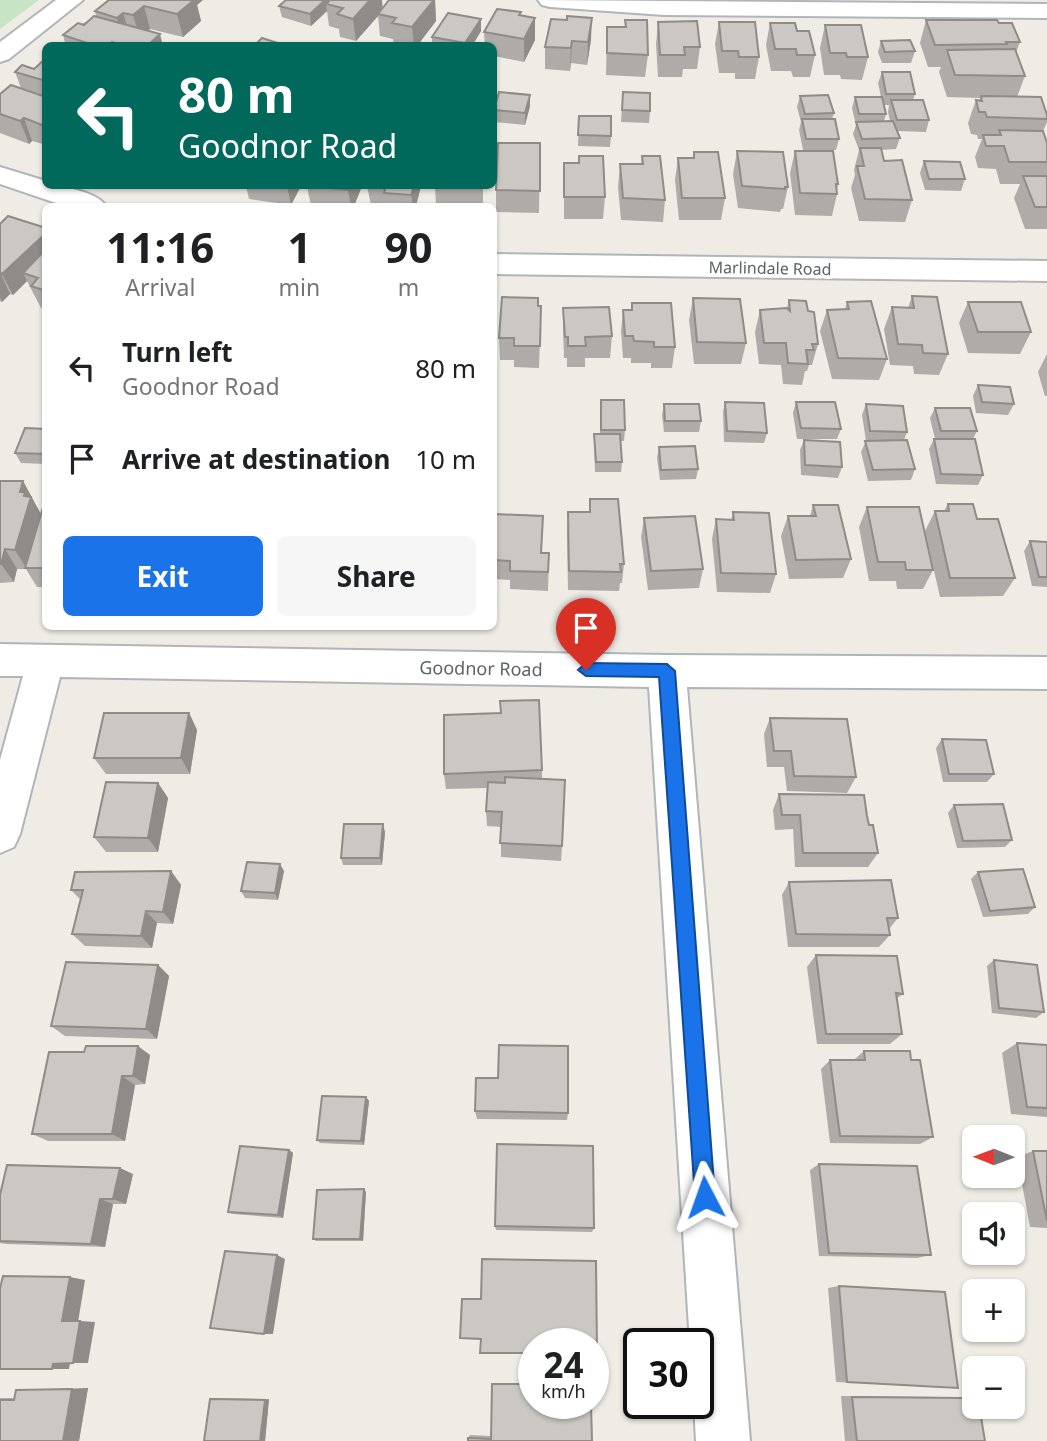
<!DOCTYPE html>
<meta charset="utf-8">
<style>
body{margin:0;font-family:"Noto Sans",sans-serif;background:#f6f6f6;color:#202124;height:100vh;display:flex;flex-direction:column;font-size:26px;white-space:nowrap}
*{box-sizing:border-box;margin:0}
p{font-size:23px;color:#757577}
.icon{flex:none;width:38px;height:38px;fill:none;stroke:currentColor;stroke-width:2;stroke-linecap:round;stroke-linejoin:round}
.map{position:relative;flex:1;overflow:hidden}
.drawer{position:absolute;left:42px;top:203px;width:455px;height:427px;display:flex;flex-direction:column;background:#fff;border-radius:10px;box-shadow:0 2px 5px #0004}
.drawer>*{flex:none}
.banner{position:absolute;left:42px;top:42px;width:455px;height:147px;border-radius:10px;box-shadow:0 2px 5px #0004;background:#00695c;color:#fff;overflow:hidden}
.needle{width:46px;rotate:271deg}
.controls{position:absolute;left:962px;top:1125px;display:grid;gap:14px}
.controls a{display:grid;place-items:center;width:63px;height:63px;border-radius:10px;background:#fff;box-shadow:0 2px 5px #0004;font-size:35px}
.speed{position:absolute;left:518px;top:1328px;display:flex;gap:14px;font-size:35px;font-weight:700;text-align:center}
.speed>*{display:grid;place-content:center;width:91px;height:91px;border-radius:50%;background:#fff;box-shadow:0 2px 5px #0004;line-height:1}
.speed small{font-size:18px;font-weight:400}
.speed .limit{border:4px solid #111;border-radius:10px;background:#fff;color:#111}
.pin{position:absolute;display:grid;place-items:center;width:60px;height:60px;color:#fff;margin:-72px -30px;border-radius:50% 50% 50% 0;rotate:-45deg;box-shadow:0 0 7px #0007}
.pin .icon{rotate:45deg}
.me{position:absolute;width:77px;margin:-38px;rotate:356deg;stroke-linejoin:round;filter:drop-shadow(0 0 5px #0008)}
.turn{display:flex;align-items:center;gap:24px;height:147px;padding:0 21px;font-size:32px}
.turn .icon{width:91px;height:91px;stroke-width:2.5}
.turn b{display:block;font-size:49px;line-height:60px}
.eta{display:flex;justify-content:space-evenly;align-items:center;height:119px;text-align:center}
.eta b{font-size:42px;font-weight:700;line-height:49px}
.primary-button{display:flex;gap:14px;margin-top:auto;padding:14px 21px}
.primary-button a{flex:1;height:80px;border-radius:10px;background:#1a73e8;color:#fff;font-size:28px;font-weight:700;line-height:80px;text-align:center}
.primary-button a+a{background:#f6f6f6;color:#202124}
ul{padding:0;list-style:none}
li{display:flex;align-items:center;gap:21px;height:91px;padding:0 21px}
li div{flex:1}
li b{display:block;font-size:26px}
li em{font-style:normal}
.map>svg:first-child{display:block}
.green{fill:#c7e5c4}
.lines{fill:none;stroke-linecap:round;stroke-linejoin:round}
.minor-casing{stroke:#b1b4b8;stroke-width:4}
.minor{fill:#fff;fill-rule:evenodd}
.wall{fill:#afaba8;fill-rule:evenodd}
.shaded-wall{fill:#8e8b88}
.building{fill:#cbc7c3;stroke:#8e8b88;stroke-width:2}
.route{fill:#1a73e8;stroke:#114b97;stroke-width:2}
.labels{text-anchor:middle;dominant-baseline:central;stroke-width:7;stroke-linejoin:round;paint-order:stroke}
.far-street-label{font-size:16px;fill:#5e6266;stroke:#fff}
.street-label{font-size:18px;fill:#5e6266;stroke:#fff}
</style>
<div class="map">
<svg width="1047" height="1441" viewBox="0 0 1047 1441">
<rect width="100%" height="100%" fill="#efece6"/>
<path class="green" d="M0,0H39L0,29Z"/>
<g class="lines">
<defs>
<g id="minor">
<path d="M56,0H83L9,59L0,62V42Z"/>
<path d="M538,0L1047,4V18L664,15L550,7L542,5Z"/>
<path d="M0,167L46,181V186C62,186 96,191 106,206H65L0,184Z"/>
<path d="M494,254L1047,261V281L494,274Z"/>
<path d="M0,644L667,655L1047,657V689L687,687L750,1441H696L694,1404H698V1344H690L649,687L60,677L20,834L14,847L0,853V760L23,676H0Z"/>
</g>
</defs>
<use href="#minor" class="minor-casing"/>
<use href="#minor" class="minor"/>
</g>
<g class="wall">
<path d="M109,0L197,5L201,21L183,37L150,29L148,31L163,46H66L63,35L96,16L95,11Z"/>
<path d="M286,0L383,8L435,0L436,21L417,46L394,45L393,39L380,36L378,16L356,41L340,37L339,29L329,26L327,11L311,26L282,17L279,6Z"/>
<path d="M521,15L535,18V40L524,62L494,56V46H485L484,32Z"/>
<path d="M481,19V31L472,46H432V37Z"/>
<path d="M551,19L591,40L587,65L571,63L570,71L545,69V47Z"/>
<path d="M625,20L648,55L645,77L606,75L607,27H625Z"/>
<path d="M926,20L999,23L1020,42L1016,52L1025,76L1017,97L1047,115V122L1043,131L1047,143V229H1025L1014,198L1020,184H1000L996,169L978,168L975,157L982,139H978L977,135L971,134L968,123L976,100L979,101L980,98L947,97L939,72L941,67H928L920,43Z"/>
<path d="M658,22L700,47L697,69H683L682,77H658L656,44Z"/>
<path d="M719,22L759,57L755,79H735V73H719L715,44Z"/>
<path d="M770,23L797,31L815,55L810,77H793L791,71H771L766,45Z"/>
<path d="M825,25L868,57L862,80L841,79L840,75H824L820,48Z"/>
<path d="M881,41L915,51L911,63H882L878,52Z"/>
<path d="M46,58V145L32,141L29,144L0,133V115L21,88L15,72L34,69Z"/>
<path d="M882,72L915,94L913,100L929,120L926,132L897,131L900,138L896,149L881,150L884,161L912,200L905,222L859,221L851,188L855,175L854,170L859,150L853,134L856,125L852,108L855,97H881L878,83ZM884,105H889L888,112L890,121H884L886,114Z"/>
<path d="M623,92L650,111L649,123L621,122Z"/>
<path d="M800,96L834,113L832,119L839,139L836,150H803L799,130L801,122L797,107Z"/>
<path d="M530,106L525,125L494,122V109Z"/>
<path d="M579,116L611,136L610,147L578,146Z"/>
<path d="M540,143L539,213L496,212V190Z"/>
<path d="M737,151L788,187L783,209H781L780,212L738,208L733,174Z"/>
<path d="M795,151L838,184L837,189V194L832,216L795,215L790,173Z"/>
<path d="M694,152L725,198L721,220H679L675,180L678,158H693Z"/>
<path d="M642,156L665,200L663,222L621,220L618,187L620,164H641Z"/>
<path d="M924,161L965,179L961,191L925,190L920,173Z"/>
<path d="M564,163L605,197L603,219H564Z"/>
<path d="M246,186H301L291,205L249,199Z"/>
<path d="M307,186H362L354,206H311Z"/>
<path d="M367,186H421L416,206H386L371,205Z"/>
<path d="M435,186H483V206H436Z"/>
<path d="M0,224L46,228V309L41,308L27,281L13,295L10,294L2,302L0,301Z"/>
<path d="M912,296L948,354L939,375L914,374L913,366L890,365L884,329L892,307L908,308Z"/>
<path d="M693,298L746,343L741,364H694L689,320Z"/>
<path d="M789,300L808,311L818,344L812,365H809L807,371H805L802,385L783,384L781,365L759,364L755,332L760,310L787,308Z"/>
<path d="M847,302L887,359L879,380L832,379L820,331L827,310L845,309Z"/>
<path d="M968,302L1031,332L1020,354L968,353L959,323Z"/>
<path d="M632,303L675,347L672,368H651V363H631V358H623L621,331L623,310H631Z"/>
<path d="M538,306H541L539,368L514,367V360H500L499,338Z"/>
<path d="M563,308L612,336L610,358H585V367H567V358H564L563,329Z"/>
<path d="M1047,354V396H1045L1038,372Z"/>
<path d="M978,385L1014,404L1008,415L976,413L973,396Z"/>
<path d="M601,400L625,430L624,441H621L622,462L621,472H595L594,445V434H600Z"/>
<path d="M725,402L767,433L764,443L724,442L723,412Z"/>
<path d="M796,402L841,429L837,439H797L793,413Z"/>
<path d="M664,404L701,421L699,432H664L662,415Z"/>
<path d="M866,404L907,432L904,440L915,469L911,480L868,481L861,452L866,441L862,415Z"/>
<path d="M935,408L977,431L973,439L983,475L978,485L936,484L929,449L934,439H935L930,418Z"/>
<path d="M46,429V464L21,463L15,453Z"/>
<path d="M804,440L842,467L838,478L801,475L800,450Z"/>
<path d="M659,447L698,469L696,479L660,480L657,458Z"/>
<path d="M0,481H23L41,515L46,504V587H37L26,569H17L14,582L0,583Z"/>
<path d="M590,499L624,564L622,583H620L619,591L568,590L567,532L568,512H589Z"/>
<path d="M948,504L977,519L1015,578L1003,596L940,597L925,531L935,511H944Z"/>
<path d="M813,505L851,559L843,578L789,579L781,536L788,516H810Z"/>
<path d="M867,507L933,570L923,589H897L896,581H869L859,527Z"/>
<path d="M733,512L776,574L770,593L717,592L712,539L716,519L731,520Z"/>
<path d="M494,514L542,553H549L548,591L510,589V580L494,579Z"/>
<path d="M644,518L703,569L699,588L648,590L641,537Z"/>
<path d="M1030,541L1047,542V587L1032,586L1024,551Z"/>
<path d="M189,713L197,730L190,774H106L94,758Z"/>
<path d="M770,718L856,777L847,793L787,791L784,767H767L764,734Z"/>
<path d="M942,739L994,774L987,782H943L936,748Z"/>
<path d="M542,770V779L562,846L561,861L501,857V827L487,826L486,811L487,788L446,789L444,774Z"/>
<path d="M158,783L168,798L158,852H106L94,837Z"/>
<path d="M779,794L867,816L878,853L868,867H795L793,829L775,830L773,810Z"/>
<path d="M954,805L1012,840L1005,847L957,848L948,813Z"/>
<path d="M385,832L382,865H343L341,858Z"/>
<path d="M171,871L181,885L173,924L157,923L152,948L85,946L72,934L81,900L71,890Z"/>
<path d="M284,871L278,900L245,898L241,891Z"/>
<path d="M978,872L1035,907L1028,914L983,917L971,879Z"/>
<path d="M789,882L898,918L889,929L890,935L879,947H788L782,895Z"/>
<path d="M816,955L903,994L896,999L902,1034L890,1044H817L807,967Z"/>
<path d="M994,960L1044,1012L1036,1018L992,1013L987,966Z"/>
<path d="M158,965L169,976L157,1039L65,1036L51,1026Z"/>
<path d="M1017,1043L1047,1045V1117L1011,1114L1002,1053Z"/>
<path d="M864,1051L911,1060L933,1137L920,1144L830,1143L821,1069L830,1060H854Z"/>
<path d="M150,1055L145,1084L135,1085L125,1141H48L32,1134Z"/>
<path d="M498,1078L568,1113L567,1120L477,1119L475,1111Z"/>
<path d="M366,1097L369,1101L364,1145L320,1143L317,1140Z"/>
<path d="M289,1150L293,1153L283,1218L233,1214L228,1212Z"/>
<path d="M1033,1151H1047V1228L1030,1227L1017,1157Z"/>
<path d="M819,1164L931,1255L917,1258L819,1256L810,1170Z"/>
<path d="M133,1174L126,1204H113L105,1247L6,1244L0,1243V1195Z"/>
<path d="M366,1192L363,1241H316L313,1239Z"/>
<path d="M495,1226L594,1228L592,1232L496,1230Z"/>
<path d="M839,1286L958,1388L836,1382L828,1288Z"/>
<path d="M493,1383H534V1404L592,1441L468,1438L470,1435L491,1436L492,1384Z"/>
<path d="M88,1388L79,1441H0V1398H14L16,1390Z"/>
<path d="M841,1396L947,1397L963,1398L964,1409L980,1411L985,1441H845Z"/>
<path d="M216,1398L269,1399L265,1441L210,1399Z"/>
</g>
<g class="shaded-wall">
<path d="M194,0H203L197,5L201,21L183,37L177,14Z"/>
<path d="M325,0H335L326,4L327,11L311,26L310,14Z"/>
<path d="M370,0H382L383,11L378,14V16L356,41L353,19Z"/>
<path d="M435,0L436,21L417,46H414L412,27Z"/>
<path d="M144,6L150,29L140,38L133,15Z"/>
<path d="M123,13L130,35L123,40L117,18Z"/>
<path d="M535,18V40L524,62V39Z"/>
<path d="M592,18L591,40L587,65L588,42Z"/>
<path d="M481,19V31L472,46H465V43Z"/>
<path d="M160,34L163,46H147Z"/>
<path d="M572,41L571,63L570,71L571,48Z"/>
<path d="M530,95V106L525,125V113Z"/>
<path d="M24,118L32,141L29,144L20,121Z"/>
<path d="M46,122V134L42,125Z"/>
<path d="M287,186H301L291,205Z"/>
<path d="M350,186H362L354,206H351L348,190Z"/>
<path d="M414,186H421L416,206H413L411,195Z"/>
<path d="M46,233V264L23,273L27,281L13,295L2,274Z"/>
<path d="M0,272L10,294L2,302L0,297Z"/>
<path d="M23,481L42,516L27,569L15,550L20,492Z"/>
<path d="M5,549L17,569L14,582L1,564Z"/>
<path d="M189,713L197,730L190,774L181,758Z"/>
<path d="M158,783L168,798L158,852L148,838Z"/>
<path d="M383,824L385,832L382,865L380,858Z"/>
<path d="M280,864L284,871L278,900L275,893Z"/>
<path d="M171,871L181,885L173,924L163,912Z"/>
<path d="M146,911L157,923L152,948L141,936Z"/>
<path d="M158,965L169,976L157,1039L146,1029Z"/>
<path d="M138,1046L150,1055L145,1084L133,1076Z"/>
<path d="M122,1076L135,1085L125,1141L112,1134Z"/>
<path d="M366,1097L369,1101L364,1145L361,1141Z"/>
<path d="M289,1150L293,1153L283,1218L278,1215Z"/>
<path d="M120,1168L133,1174L126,1204L113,1199Z"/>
<path d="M364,1189L366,1192L363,1241L360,1239Z"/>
<path d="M100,1199L113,1204L105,1247L91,1244Z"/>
<path d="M277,1255L285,1259L273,1334H264Z"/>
<path d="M70,1277L85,1280L78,1322L62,1321Z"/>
<path d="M80,1321L95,1322L88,1363H73Z"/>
<path d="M70,1363L69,1369H52L53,1364Z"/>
<path d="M88,1388L79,1441H63L72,1389Z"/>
<path d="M269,1399L265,1441H260L265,1400Z"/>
</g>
<g class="building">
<path d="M109,0H194L177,14L144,6L133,15L123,13L117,18L95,11Z"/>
<path d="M286,0H325L310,14L279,6Z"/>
<path d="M330,0H370L353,19L337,14L343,8L326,4Z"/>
<path d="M389,0H434L412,27L392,23L396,18L378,14Z"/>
<path d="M497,9L521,12L519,15L535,18L524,39L484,32Z"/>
<path d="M448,13L481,19L465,43L432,37Z"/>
<path d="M94,16L160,34L147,46H124L112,42L108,46H96L63,35L78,23L84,25Z"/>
<path d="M567,16L592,18L588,42L572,41L571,48L545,47L551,19L567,20Z"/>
<path d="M625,20H647L648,55L607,53V27H626Z"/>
<path d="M926,20H997L999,23H1012L1020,42H1006L1007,44L935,45Z"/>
<path d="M697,21L700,47H684L685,55H660L658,22Z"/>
<path d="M719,22H755L759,57H739L738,51H722Z"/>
<path d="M770,23H795L797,31H809L815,55H797L796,49H775Z"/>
<path d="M825,25H861L868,57H847L846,53H830Z"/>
<path d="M262,38L287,46H254Z"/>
<path d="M910,40L915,51L885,52L881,41Z"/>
<path d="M1015,49L1025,76L955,75L947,50Z"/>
<path d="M46,58V81L15,72L22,65L34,69Z"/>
<path d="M882,72H910L915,94H886Z"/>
<path d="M11,85L46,97V122L42,125L24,118L20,121L0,114V94Z"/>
<path d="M499,92L530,95L525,113L494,110Z"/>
<path d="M623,92L650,93V111L622,110Z"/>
<path d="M828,95L834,113L805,114L800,96Z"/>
<path d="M981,96L1041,97L1047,115V119L987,117L985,112H979L976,100L982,101Z"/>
<path d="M855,97H882L886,114H859Z"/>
<path d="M891,100H923L929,120H897Z"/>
<path d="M579,116H611V136L578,135Z"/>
<path d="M802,119H835L839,139H806Z"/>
<path d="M893,121L900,138L862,139L856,122Z"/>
<path d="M999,130L1043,131L1047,143V162H1009L1004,146H986L983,135H1001Z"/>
<path d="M498,143H540V191L496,190Z"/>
<path d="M860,148H881L884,161L902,160L912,200L865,199L857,166H864Z"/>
<path d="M737,151L783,152L788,187H785V189L742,186Z"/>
<path d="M795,151H833L838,184H836L837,194L800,193Z"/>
<path d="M694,152H718L725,198H682L678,158H694Z"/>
<path d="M579,156H603L605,197H564V163H579Z"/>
<path d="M642,156H660L665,200L623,198L620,164H643Z"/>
<path d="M924,161L960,162L965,179H929Z"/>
<path d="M1023,176H1047V207H1035Z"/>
<path d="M311,186H350L348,190Z"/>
<path d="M386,186H414L411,195L384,193Z"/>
<path d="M8,216L46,228V233L2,274L0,272V224Z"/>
<path d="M46,249V291L31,286L38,278L23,273Z"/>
<path d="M912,296L937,297L948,354L923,353L922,345L898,344L892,307L914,308Z"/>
<path d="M502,297L538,298V306H541L540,346H514V338H499Z"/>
<path d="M693,298L740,299L746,343L697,342Z"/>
<path d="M789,300L806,301L808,311L814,312L818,344H812L814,350H806L808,364L788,363L786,343H764L760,310L787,308L790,311Z"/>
<path d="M871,301L887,359L838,358L827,310L849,309L847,302Z"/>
<path d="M968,302H1021L1031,332H978Z"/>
<path d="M632,303H671L675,347H654V342L634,341L633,336H625L623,310H632Z"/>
<path d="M609,307L612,336L585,337L586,346H568V337H565L563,308Z"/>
<path d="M978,385L1010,387L1014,404L982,402Z"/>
<path d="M601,400H624L625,430H601Z"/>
<path d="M725,402L764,403L767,433L727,431Z"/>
<path d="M796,402H835L841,429L801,428Z"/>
<path d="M664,404H699L701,421H665Z"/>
<path d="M866,404L903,406L907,432L870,431Z"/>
<path d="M935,408H970L977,431H941Z"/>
<path d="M25,428L46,429V454L15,453Z"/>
<path d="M594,434H620L622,462H596Z"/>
<path d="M934,439H975L983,475L941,474Z"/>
<path d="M804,440L840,442L842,467L805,465Z"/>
<path d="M907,440L915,469L873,470L865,441Z"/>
<path d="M695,446L698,469L661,470L659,447Z"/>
<path d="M0,481H23L20,492H25L24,496L31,497L15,550L5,549L1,564H0Z"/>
<path d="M590,499H618L624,564H620L621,572L569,571L568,512H590Z"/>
<path d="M44,504H46V568H25Z"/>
<path d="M948,504H973L977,519H998L1015,578H950L935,511H949Z"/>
<path d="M813,505H838L851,559L796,560L788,516H816Z"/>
<path d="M867,507H919L933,570H906L905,562H878Z"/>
<path d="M733,512L769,513L776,574L721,573L716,519L734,520Z"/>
<path d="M494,514L543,516L541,553H549L548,572L510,571V561L494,560Z"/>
<path d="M695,516L703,569L651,571L644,518Z"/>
<path d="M1030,541L1047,542V577H1039Z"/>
<path d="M539,700L542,770L444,774V715L501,713L500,701Z"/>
<path d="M104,713H189L181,758H94Z"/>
<path d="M770,718L847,719L856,777L794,776L791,751H774Z"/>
<path d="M942,739L986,740L994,774H949Z"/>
<path d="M505,777L565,780L562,846L500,843L502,812L486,811L488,782L505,783Z"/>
<path d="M106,782L158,783L148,838L94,837Z"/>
<path d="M779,794L864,795L867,816L869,825H873L878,853H803L800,815H782Z"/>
<path d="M1003,804L1012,840L963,841L954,805Z"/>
<path d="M344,824H383L380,858H341Z"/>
<path d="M247,862L280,864L275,893L241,891Z"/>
<path d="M1023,869L1035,907L990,911L978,872Z"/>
<path d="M171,871L163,912L146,911L141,936L72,934L83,890H71L75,872Z"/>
<path d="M891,880L898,918H887L890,935L796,934L789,882Z"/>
<path d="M816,955L897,956L903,994L896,993L902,1034H826Z"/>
<path d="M994,960L1037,965L1044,1012L999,1008Z"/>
<path d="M66,962L158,965L146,1029L51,1026Z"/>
<path d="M1017,1043L1047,1045V1108L1027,1107Z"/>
<path d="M499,1045L568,1046V1113L475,1111L476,1078H498Z"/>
<path d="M86,1046H138L133,1076H122L112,1134H32L49,1052H84Z"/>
<path d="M864,1051H910L911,1060H920L933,1137L840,1136L830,1060H865Z"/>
<path d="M322,1096L366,1097L361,1141L317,1140Z"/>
<path d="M497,1144L593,1146L594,1228L495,1226Z"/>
<path d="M240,1146L289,1150L278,1215L228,1212Z"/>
<path d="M1033,1151H1047V1221Z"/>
<path d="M819,1164L917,1166L931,1255L829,1253Z"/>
<path d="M7,1165L120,1168L113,1199H100L91,1244L0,1241V1195Z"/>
<path d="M364,1189L360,1239H313L317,1190Z"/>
<path d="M225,1251L277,1255L264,1334L210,1328Z"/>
<path d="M482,1259L596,1261L597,1354H593V1344H534V1353H480L481,1339L460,1338L462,1299H481Z"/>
<path d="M3,1276L70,1277L62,1321H80L73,1363L53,1364L52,1369H0V1288Z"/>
<path d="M839,1286L945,1292L958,1388L847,1382Z"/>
<path d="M492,1384H534V1404H591L592,1441H468V1438L491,1439Z"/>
<path d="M72,1389L63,1441H0V1400H14L16,1390Z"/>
<path d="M852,1397L963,1398L965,1410L980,1411L985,1441H857Z"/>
<path d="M210,1399L265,1400L260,1441H204Z"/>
</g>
<path class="route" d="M586,663L667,664L675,671L715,1197L712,1204L705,1207L698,1204L695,1197L659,677L586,676L578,670Z"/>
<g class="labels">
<g class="far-street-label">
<text transform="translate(770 268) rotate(1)">Marlindale Road</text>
</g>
<g class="street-label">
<text transform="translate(481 668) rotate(1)">Goodnor Road</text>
</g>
</g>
</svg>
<div class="controls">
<a><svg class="needle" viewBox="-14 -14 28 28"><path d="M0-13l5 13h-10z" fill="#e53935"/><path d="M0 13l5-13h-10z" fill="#757577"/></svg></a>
<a><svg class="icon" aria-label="sound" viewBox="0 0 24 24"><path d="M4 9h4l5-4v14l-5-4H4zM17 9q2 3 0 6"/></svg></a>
<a>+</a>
<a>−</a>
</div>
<div class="speed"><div>24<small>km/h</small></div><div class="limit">30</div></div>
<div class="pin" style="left:586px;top:670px;background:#d93025"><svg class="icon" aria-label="arrive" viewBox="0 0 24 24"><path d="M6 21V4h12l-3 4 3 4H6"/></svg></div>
<svg class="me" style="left:705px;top:1197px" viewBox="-20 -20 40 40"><path d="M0-17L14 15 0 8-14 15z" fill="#1a73e8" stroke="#fff" stroke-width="4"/></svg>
<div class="banner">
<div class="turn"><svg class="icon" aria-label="left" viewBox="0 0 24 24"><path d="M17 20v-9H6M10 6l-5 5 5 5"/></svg><div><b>80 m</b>Goodnor Road</div></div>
</div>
<section class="drawer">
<div class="eta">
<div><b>11:16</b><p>Arrival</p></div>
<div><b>1</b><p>min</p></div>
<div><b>90</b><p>m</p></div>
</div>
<ul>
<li><svg class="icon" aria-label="left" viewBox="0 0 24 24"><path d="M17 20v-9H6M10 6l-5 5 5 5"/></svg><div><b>Turn left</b><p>Goodnor Road</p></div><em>80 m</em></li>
<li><svg class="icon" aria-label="arrive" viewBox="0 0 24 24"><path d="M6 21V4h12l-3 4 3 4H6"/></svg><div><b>Arrive at destination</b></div><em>10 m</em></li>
</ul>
<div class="primary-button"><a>Exit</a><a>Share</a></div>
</section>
</div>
